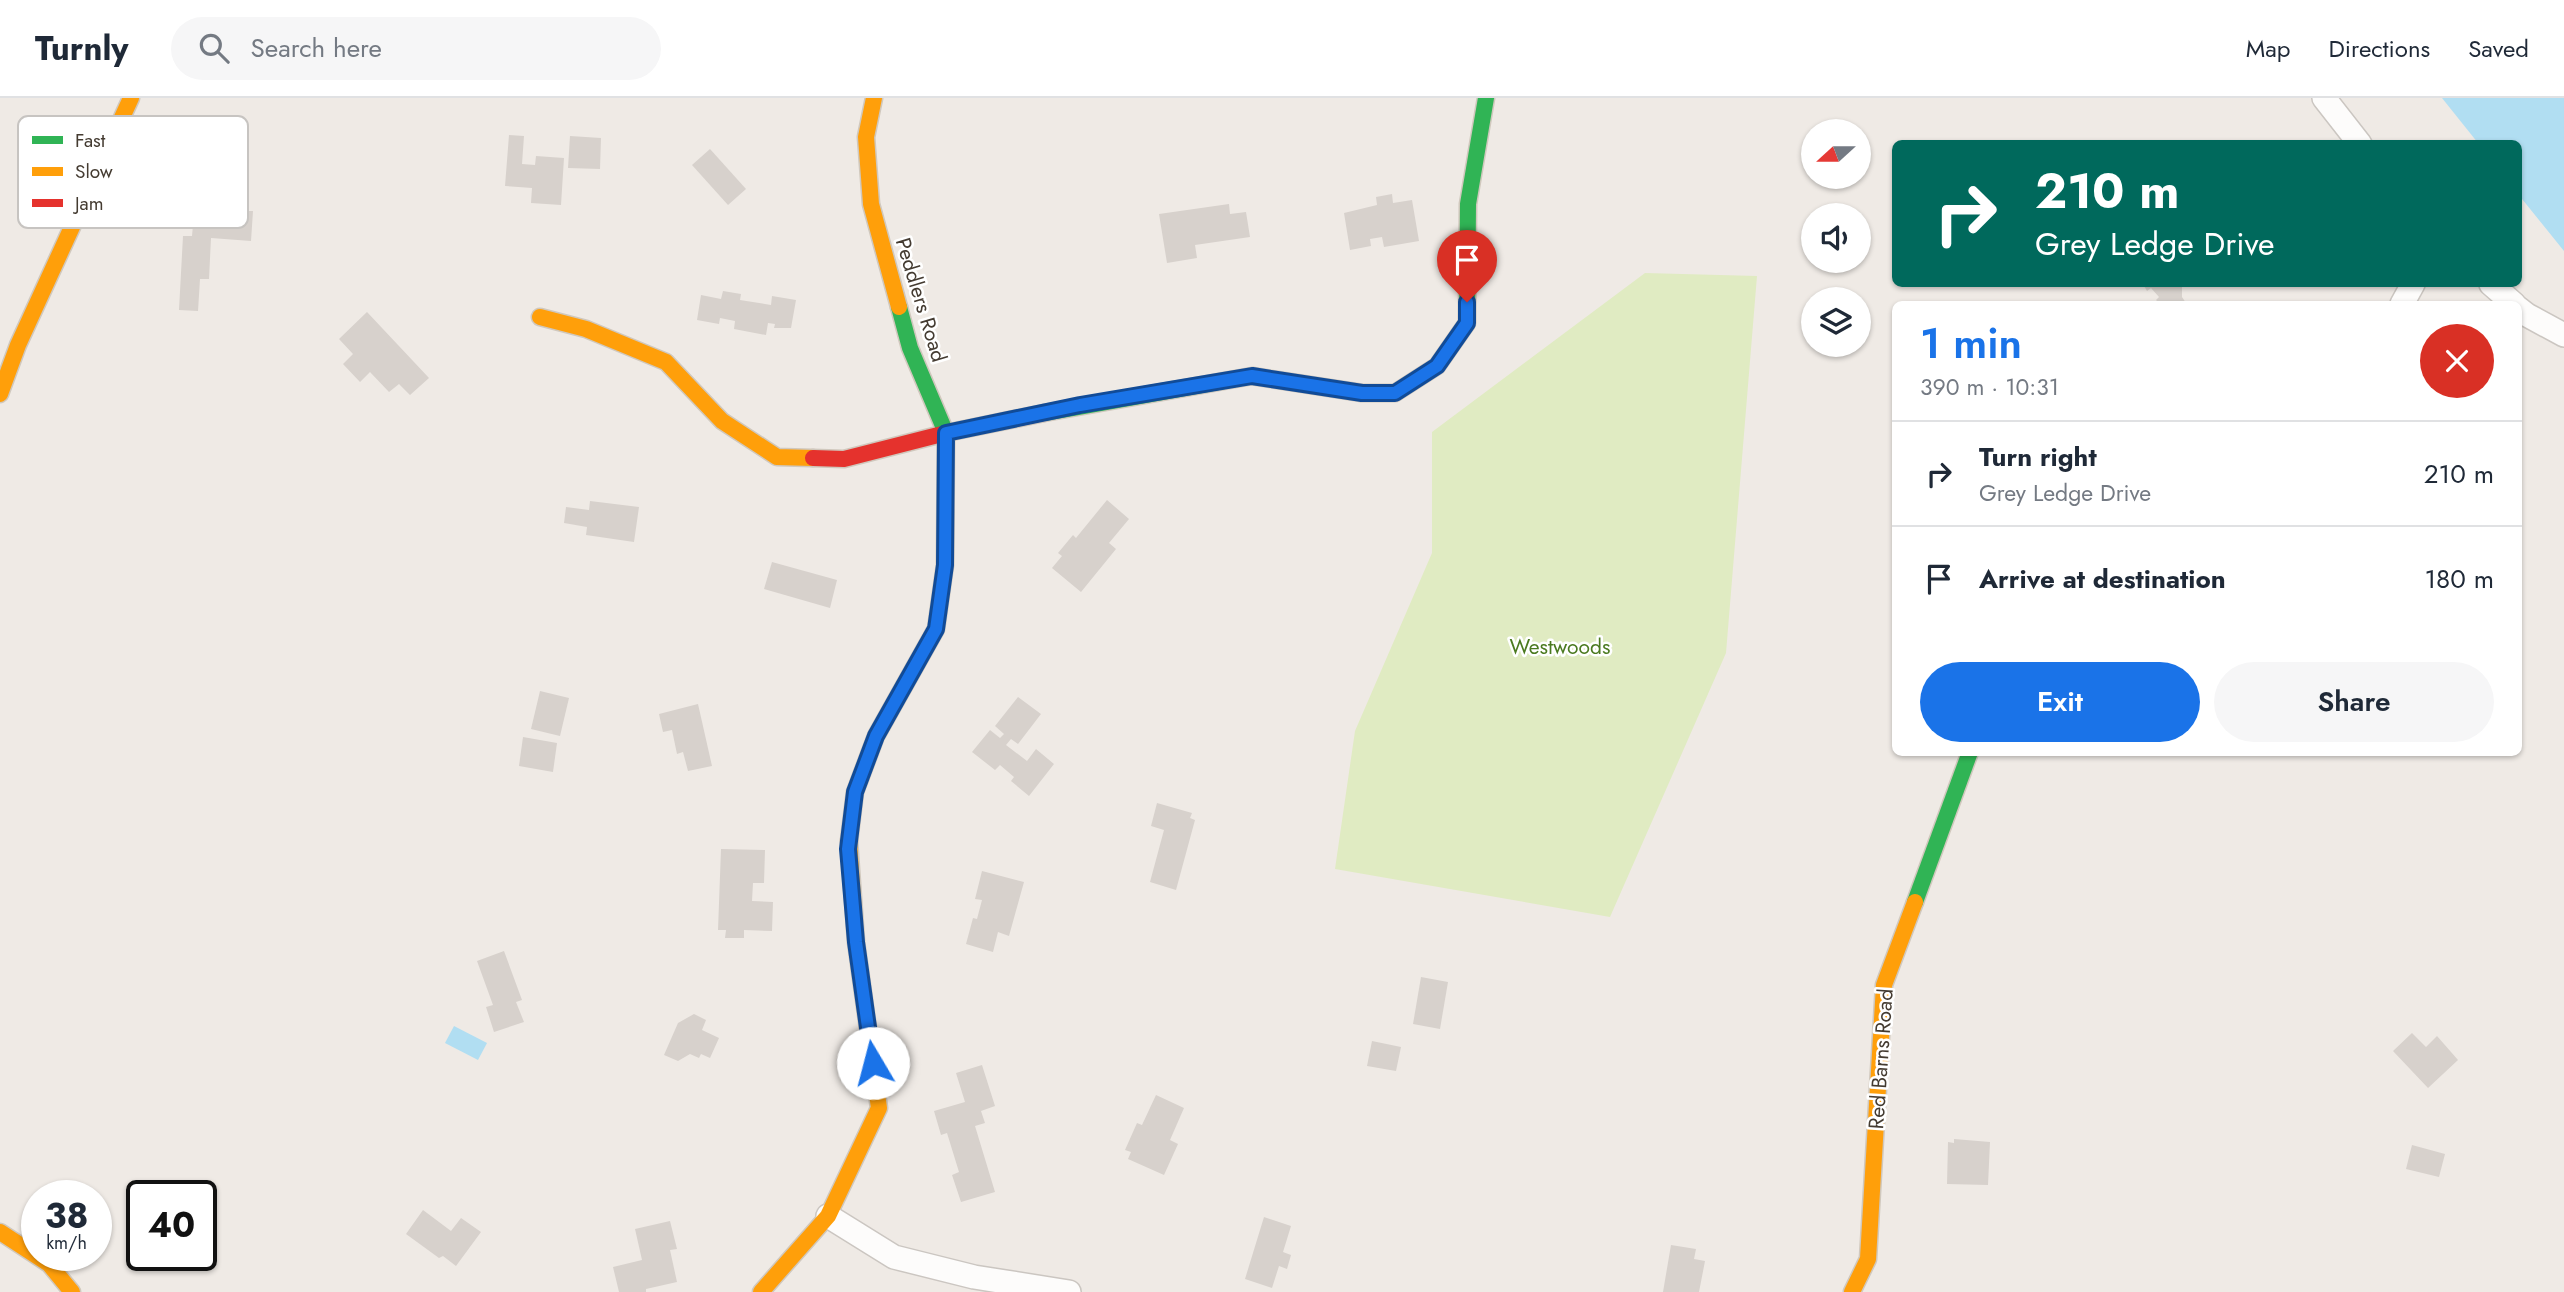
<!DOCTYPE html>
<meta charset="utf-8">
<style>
body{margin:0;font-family:Jost,sans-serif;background:#f6f6f7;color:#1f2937;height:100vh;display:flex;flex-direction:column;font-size:26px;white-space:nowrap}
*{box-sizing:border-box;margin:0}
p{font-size:23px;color:#747a83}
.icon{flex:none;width:38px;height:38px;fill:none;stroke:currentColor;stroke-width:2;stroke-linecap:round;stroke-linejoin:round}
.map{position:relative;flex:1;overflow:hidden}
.drawer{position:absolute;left:1892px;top:203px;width:630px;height:455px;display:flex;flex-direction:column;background:#fff;border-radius:10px;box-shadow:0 2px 5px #0004}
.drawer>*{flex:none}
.guide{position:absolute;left:1892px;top:42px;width:630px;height:147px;border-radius:10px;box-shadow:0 2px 5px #0004;background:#00695c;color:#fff;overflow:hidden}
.needle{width:46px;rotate:249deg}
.buttons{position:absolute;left:1801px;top:21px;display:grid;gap:14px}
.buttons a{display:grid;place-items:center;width:70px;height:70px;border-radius:50%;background:#fff;box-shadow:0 2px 5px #0004;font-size:35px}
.speed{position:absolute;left:21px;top:1082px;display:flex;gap:14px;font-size:35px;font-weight:700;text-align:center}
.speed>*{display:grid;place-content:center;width:91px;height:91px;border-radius:50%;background:#fff;box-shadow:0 2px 5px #0004;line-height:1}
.speed small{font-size:18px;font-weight:400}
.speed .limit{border:4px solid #111;border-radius:10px;background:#fff;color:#111}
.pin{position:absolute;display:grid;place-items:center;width:60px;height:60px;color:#fff;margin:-72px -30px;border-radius:50% 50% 50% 0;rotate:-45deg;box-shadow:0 0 7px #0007}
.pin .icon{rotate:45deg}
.me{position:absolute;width:77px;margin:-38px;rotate:352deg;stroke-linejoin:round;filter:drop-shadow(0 0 5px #0008)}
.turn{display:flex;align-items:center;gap:24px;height:147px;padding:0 28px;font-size:32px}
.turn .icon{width:91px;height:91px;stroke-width:2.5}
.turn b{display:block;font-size:49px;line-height:60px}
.round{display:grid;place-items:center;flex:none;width:74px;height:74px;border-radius:37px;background:#f6f6f7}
.headline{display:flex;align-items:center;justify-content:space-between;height:119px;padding:0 28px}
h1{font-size:42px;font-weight:600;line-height:52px;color:#1a73e8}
.button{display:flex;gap:14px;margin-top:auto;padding:14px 28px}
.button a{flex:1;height:80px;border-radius:42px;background:#1a73e8;color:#fff;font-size:28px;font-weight:600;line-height:80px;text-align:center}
.button a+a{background:#f6f6f7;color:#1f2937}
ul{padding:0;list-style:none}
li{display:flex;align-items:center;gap:21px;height:105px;padding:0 28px;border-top:2px solid #e0e1e3}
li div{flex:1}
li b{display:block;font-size:26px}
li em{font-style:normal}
header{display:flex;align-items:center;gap:42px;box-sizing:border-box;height:98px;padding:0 35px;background:#fff;border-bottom:2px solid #e0e1e3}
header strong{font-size:33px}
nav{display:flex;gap:38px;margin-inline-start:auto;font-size:24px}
.search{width:490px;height:63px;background:#f6f6f7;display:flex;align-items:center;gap:18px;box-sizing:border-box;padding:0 24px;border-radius:38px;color:#747a83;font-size:26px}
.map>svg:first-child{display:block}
.green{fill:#e0ebc2}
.water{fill:#b1def2}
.building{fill:#d7d1cc}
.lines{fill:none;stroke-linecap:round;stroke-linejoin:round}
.street-casing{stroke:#cbc6c1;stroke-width:26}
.fast-casing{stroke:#d0c8bd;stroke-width:19}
.slow-casing{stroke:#d0c8bd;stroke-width:19}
.jam-casing{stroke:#d0c8bd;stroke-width:19}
.street{stroke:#fdfcfb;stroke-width:23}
.fast{stroke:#30b455;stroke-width:16}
.slow{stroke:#ff9f0a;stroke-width:16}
.jam{stroke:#e5322d;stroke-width:16}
.route-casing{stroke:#114b97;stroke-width:18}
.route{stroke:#1a73e8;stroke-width:12}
.labels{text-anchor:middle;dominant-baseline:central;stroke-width:5;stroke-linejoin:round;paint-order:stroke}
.street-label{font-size:21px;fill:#443b31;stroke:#fff}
.park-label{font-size:21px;fill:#4b7a20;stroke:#fff}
.key{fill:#fff;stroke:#c7c4c1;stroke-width:2}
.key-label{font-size:19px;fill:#443b31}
</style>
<header>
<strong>Turnly</strong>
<div class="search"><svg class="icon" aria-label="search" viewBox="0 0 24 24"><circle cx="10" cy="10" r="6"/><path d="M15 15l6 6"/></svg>Search here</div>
<nav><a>Map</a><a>Directions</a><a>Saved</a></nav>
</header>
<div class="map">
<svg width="2564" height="1194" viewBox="0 0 2564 1194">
<rect width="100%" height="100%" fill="#efeae5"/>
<path class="green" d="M1645,175L1757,178L1726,555L1610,819L1335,771L1355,633L1432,455V334Z"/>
<g class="water">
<path d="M2442,0H2564V153L2518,96V46L2478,45Z"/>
<path d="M454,928L487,945L478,962L445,945Z"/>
</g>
<g class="building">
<path d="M509,37L524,38L522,66L535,67L536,58L564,60L561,107L531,105L532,90L505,88Z"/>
<path d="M570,38L601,40L600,71L568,70Z"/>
<path d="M710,51L746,91L728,107L692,67Z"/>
<path d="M189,88L214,89L213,101L240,103L239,113H253L251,143L211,140L209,181H200L198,213L179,212L183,138H192L193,127H186Z"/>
<path d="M1392,96L1393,105L1412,102L1419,143L1384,149L1382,139L1370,141L1371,148L1350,152L1344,115L1377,107L1376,99Z"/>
<path d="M1229,106L1230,116L1246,114L1250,139L1195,147L1197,160L1167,165L1159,116Z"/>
<path d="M2143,186H2179L2182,188V199L2186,205L2192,204L2195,206H2160L2156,202L2159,199L2151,190L2147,193Z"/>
<path d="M723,193L741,196L740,202L771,207L772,198L796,202L791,230H774L775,226L768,225L766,237L734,231L735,223L720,220L719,226L697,222L701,197L721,201Z"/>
<path d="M367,214L429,280L410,297L399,286L389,294L370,274L360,284L343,266L353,256L339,241Z"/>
<path d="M1107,402L1129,421L1109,445L1116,451L1081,494L1052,470L1062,458L1058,455L1073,437L1076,440Z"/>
<path d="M590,403L639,409L634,444L586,437L587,429L564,425L566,409L589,412Z"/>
<path d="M772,464L837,482L830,510L764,491Z"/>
<path d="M540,593L569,600L560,638L531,631Z"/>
<path d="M1018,599L1041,616L1018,646L1011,641L1006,647L1027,663L1036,651L1054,666L1029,698L1011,683L1014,679L1000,667L995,672L972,654L990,632L1000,640L1004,636L995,628Z"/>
<path d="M698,606L712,668L688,673L683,654L677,656L672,632L663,634L659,616Z"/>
<path d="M523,639L557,645L553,674L519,668Z"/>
<path d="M1157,705L1192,715L1190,720L1195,722L1176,792L1150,784L1164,732L1151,728Z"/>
<path d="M721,751L765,752L764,785H753L752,803L773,804L772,833L744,832V840H725L726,832H718Z"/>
<path d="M982,773L1024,784L1009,838L998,834L993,854L966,846L973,820L977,821L982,802L975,801Z"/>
<path d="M504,853L522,902L516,904L524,924L494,934L486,909L493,907L477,863Z"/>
<path d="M1421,879L1448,884L1440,931L1413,926Z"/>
<path d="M694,916L706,922L702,932L719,940L710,960L701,956L699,960L690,956L678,963L664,957L678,925Z"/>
<path d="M2412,935L2426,949L2437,938L2458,962L2428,990L2393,953Z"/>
<path d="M1372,943L1401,949L1396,973L1367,968Z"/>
<path d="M982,967L995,1008L981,1013L985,1025L975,1028L995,1094L961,1104L952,1077L959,1074L947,1035L941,1037L934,1013L965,1004L956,975Z"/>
<path d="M1156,997L1184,1010L1170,1042L1178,1046L1164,1077L1128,1061L1131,1054L1125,1052L1137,1025L1142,1027Z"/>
<path d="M1954,1041L1990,1044L1988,1087L1947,1086L1948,1044L1954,1045Z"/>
<path d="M2412,1047L2445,1056L2439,1079L2406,1071Z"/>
<path d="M423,1112L451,1133L461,1120L481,1134L456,1168L443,1158L439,1160L406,1136Z"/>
<path d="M1264,1119L1291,1128L1283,1154L1291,1157L1287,1171L1279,1168L1272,1190L1245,1181Z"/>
<path d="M670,1123L677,1151L670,1152L677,1184L646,1191V1194H619L613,1169L642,1162L635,1131Z"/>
<path d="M1671,1147L1696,1151L1694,1161L1705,1163L1699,1194H1663Z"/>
</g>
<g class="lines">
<defs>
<g id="street">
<path d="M2324,0L2360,46"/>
<path d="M2491,186L2514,206"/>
<path d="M2402,206L2413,186"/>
<path d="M2518,210L2527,217L2564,237"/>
<path d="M828,1118L894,1159L974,1179L1069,1194"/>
</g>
<g id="fast">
<path d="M1044,315L1252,278L1362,295H1395L1437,268L1467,225L1468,106L1486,0"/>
<path d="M849,743L855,694L876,638L936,531L945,467L946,335L910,250L899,209"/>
<path d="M1915,804L1970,654"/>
</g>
<g id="slow">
<path d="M874,0L866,39L871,106L899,209"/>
<path d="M540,219L586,231L666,264L722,323L777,359L813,360"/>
<path d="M0,296L18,247L131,0"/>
<path d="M0,1134L49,1166L72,1194"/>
<path d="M761,1194L828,1118L879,1010L856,844L849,743"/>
<path d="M1852,1194L1868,1161L1884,887L1915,804"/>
</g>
<path id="jam" d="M813,360L844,361L946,335L1044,315"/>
</defs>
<use href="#street" class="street-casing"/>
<use href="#fast" class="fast-casing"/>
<use href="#slow" class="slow-casing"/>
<use href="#jam" class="jam-casing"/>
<use href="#street" class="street"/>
<use href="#fast" class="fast"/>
<use href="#slow" class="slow"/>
<use href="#jam" class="jam"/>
</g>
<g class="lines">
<defs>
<path id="route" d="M873,965L856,844L848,751L855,694L876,638L936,531L945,467L946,335L1080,307L1252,278L1362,295H1395L1437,268L1467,225V204"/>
</defs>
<use href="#route" class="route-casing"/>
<use href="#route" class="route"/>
</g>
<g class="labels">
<g class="street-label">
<text transform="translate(921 202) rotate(73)">Peddlers Road</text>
<text transform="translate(1881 961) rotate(-86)">Red Barns Road</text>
</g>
<g class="park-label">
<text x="1560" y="549">Westwoods</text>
</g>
</g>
<rect x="18" y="18" width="230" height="112" rx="10" class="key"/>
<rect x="32" y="38" width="31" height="8" fill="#30b455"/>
<rect x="32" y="69" width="31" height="9" fill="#ff9f0a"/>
<rect x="32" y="101" width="31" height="8" fill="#e5322d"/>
<g class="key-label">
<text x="75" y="49">Fast</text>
<text x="75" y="80">Slow</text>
<text x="75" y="112">Jam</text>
</g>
</svg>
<div class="buttons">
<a><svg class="needle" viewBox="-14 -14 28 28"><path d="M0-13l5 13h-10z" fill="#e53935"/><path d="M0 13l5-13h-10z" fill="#747a83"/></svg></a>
<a><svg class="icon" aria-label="sound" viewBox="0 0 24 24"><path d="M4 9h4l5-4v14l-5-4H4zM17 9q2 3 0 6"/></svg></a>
<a><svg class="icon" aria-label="layers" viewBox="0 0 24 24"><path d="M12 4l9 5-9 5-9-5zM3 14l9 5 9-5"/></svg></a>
</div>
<div class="speed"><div>38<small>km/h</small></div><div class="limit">40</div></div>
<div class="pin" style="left:1467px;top:204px;background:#d93025"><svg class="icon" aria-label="arrive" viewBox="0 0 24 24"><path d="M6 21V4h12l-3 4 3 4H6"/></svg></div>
<svg class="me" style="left:873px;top:965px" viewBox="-20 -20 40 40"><circle r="19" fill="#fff"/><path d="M0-13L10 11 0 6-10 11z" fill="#1a73e8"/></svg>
<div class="guide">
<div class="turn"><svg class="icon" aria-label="right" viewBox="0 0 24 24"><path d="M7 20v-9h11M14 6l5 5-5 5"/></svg><div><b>210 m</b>Grey Ledge Drive</div></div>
</div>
<section class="drawer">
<div class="headline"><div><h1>1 min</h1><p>390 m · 10:31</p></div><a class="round" style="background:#d93025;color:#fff"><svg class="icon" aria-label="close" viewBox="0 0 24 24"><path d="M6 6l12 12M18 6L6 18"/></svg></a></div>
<ul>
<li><svg class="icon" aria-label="right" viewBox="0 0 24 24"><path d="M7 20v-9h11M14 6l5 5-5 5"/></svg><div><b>Turn right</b><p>Grey Ledge Drive</p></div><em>210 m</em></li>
<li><svg class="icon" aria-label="arrive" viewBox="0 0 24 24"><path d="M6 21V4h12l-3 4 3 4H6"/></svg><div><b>Arrive at destination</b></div><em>180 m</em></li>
</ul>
<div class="button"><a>Exit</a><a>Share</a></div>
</section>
</div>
